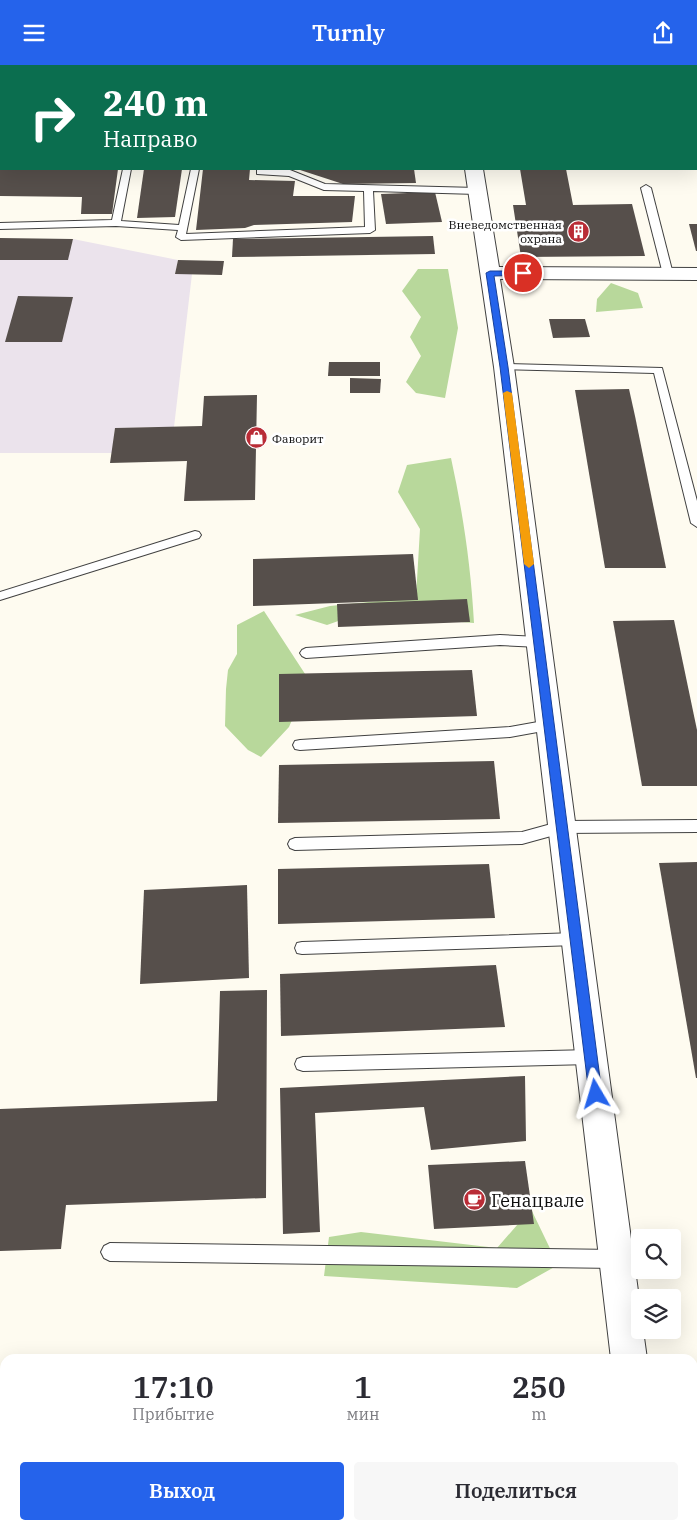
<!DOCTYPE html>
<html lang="ru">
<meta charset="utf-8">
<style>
body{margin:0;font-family:"IBM Plex Serif",serif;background:#f7f7f7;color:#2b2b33;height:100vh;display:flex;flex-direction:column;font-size:19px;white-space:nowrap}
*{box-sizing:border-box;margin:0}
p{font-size:16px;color:#7c7c81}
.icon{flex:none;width:28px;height:28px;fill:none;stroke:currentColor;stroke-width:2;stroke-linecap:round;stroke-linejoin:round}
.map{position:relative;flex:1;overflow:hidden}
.details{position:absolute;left:0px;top:1289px;width:698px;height:176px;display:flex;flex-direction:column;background:#fff;border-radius:15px 15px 0 0;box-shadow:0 5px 20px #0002}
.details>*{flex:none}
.guide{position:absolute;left:0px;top:0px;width:698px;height:105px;box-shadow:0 5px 20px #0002;background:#0b6e4f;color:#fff;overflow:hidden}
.fabs{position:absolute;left:631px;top:1164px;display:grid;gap:10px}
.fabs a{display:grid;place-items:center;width:50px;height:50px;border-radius:5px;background:#fff;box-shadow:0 5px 20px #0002;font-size:25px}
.pin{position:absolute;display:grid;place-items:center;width:42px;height:42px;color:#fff;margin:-21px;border:2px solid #fff;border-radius:50%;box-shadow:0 1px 5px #0007}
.me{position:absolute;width:55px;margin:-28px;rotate:353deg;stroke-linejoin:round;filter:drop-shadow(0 0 4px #0008)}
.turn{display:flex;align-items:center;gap:18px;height:105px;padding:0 20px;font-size:22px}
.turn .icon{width:65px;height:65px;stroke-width:2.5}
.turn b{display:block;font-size:35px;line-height:42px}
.eta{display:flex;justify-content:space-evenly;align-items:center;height:85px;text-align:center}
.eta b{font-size:30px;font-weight:600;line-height:35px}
.primary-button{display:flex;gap:10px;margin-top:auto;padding:10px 20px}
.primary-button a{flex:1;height:58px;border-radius:5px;background:#2563eb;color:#fff;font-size:20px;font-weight:600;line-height:58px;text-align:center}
.primary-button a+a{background:#f7f7f7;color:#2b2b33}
header{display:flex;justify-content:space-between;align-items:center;height:65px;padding:0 20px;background:#2563eb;color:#fff;font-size:22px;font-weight:600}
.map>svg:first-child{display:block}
.industrial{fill:#ebe3ec}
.forest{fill:#b8d89b}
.building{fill:#564f4b}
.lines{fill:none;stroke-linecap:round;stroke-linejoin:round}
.service-casing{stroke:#414141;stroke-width:2}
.minor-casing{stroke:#414141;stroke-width:2}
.service{fill:#fff;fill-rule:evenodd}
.minor{fill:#fff;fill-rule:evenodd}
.route{fill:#2563eb;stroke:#184099}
.slow{fill:#f59e0b}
.labels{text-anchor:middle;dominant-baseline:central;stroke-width:5;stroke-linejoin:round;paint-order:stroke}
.far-poi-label{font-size:12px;fill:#0e0e0e;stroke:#fff;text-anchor:end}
.near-poi-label{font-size:18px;fill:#0e0e0e;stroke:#fff;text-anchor:start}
</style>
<header><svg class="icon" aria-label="menu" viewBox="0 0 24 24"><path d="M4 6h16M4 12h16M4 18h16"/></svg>Turnly<svg class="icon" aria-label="share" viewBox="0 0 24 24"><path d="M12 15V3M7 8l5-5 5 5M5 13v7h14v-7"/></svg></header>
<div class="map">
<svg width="697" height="1464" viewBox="0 0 697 1464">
<rect width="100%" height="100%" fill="#fefbf0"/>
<path class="industrial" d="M73,174L178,195L175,209H192L174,362L115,363L112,388H0V195H67Z"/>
<g class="forest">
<path d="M418,204H448L458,263L445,333L416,328L406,317L421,291L410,272L421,252L402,226Z"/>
<path d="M611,218L638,228L643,243L596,247L597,234Z"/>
<path d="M451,393C463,448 471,502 474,558L358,549L327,560L295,550L330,541L416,532L420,464L398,427L407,400Z"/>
<path d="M264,546L309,615L289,662L261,692L248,685L225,661L226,624L228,605L237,589V560Z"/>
<path d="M531,1144L558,1200L517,1223L324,1211L329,1172L361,1167L497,1183Z"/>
</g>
<g class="building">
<path d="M0,104H118L112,149H81L82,132L0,131Z"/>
<path d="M144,104H182L175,152L137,153Z"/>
<path d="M203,104H250L249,115L295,116L293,131H355L352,157L254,160L245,163L196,165Z"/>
<path d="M297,104H414L416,118L343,119Z"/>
<path d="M520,104H566L573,140L632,139L645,191L521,192L513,140H526Z"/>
<path d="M435,127L442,157L386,159L381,129Z"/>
<path d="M689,159H697V186H696Z"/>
<path d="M433,171L435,189L232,192L233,174Z"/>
<path d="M0,173L73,174L68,195H0Z"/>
<path d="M178,195L224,196L222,210L175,209Z"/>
<path d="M18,231L73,232L62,277H5Z"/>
<path d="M549,254H585L590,272L553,273Z"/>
<path d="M329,297H380V311H328Z"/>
<path d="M350,313L381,314L380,328H350Z"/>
<path d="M629,324L635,351L666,503H605L575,325Z"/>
<path d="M257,330L255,435L184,436L187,396L110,398L115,363L202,361L204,331Z"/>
<path d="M413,489L418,535L253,541V494Z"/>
<path d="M467,534L470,557L338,562L337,539Z"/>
<path d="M674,555L697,665V721H642L613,556Z"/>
<path d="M472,605L477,651L279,657V609Z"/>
<path d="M494,696L500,754L278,758L279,700Z"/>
<path d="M697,797V1013H696L659,798Z"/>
<path d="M489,799L495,853L278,859V804Z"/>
<path d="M247,820L249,913L140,919L144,825Z"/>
<path d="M496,900L505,962L281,971L280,909Z"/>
<path d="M267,925L266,1133L66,1140L61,1184L0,1186V1044L217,1036L220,926Z"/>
<path d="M525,1011L526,1076L431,1085L424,1042L315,1048L320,1167L283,1169L280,1023Z"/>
<path d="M525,1096L534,1159L434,1164L428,1100Z"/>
<path d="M0,1392H5V1460H451V1464H0Z"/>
</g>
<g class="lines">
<defs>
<g id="service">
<rect x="185" y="0" width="8" height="1"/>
<rect x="361" y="0" width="8" height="1"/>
<path d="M0,55L1,56V61H0Z"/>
<rect x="0" y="94" width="1" height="6"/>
<path d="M123,104H131L121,156L179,160L191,104H199L186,169L365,162L364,126L324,125L289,111L257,109V105L260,104L290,105L325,119L477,123L482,126L477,129L373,126L375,165L370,168L181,175L176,172L178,165L116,161L0,164V158L112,155Z"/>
<path d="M646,120L651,123L673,209L671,211H665L663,209L641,123Z"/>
<path d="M504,299L662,303L697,436V462L691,458L654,308L500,304L499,302L500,300Z"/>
<path d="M195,466L199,467L201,470L199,473L0,535V527Z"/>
<path d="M500,570L539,572L543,574L545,577L543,580L539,582L500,580L306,593L302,591L300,588L302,585L306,583Z"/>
<path d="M549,655L554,656L556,660L554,664L510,672L300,685L295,684L293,680L295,676L300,675L510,662Z"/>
<path d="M697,755V767L562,768L522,779L295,785L290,783L288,779L290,775L295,773L522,767L562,756Z"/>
<path d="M576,868L581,869L583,874L581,879L576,880L302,889L297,888L295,883L297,878L302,877Z"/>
<path d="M591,985L597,987L599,992L597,997L591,999L303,1006L297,1004L295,999L297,994L303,992Z"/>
<path d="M110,1178L616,1185L622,1188L625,1194L622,1200L616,1203L110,1196L104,1193L101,1187L104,1181Z"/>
<rect x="0" y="1326" width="5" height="18"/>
<rect x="692" y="1371" width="5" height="18"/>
</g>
<g id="minor">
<rect x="450" y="0" width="16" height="1"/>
<path d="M465,104H483L499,202L697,203V215L500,214L514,302L640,1241V1265H643L647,1294H611L494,302Z"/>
<rect x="630" y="1460" width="38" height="4"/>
</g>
</defs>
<use href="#service" class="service-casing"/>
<use href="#minor" class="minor-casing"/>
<use href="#service" class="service"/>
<use href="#minor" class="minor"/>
</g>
<path class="route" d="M523,206L526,207V210L494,211L508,302L602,1029L600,1033L596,1035L591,1033L589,1029L500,302L486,208L490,206Z"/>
<path class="slow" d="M507,326L512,328L534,499L529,503L524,499L503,328Z"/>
<defs>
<symbol id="building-disc" viewBox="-11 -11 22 22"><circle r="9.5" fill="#b92c36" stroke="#fff"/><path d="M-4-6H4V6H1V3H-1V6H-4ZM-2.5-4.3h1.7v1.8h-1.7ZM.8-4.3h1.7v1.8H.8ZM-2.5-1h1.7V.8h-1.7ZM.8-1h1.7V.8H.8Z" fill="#fff"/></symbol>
<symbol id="shop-disc" viewBox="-11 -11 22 22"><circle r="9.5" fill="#b92c36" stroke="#fff"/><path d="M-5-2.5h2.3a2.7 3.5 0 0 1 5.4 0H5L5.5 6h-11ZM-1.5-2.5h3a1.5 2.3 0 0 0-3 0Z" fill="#fff"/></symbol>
<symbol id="cafe-disc" viewBox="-11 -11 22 22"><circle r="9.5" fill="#b92c36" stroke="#fff"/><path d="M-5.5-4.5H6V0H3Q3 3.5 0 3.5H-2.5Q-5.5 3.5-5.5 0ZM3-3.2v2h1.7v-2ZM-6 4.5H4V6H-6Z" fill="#fff"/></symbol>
</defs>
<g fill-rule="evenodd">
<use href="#building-disc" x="566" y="154" width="25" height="25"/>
<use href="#shop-disc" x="244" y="360" width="25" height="25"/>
<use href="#cafe-disc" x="462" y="1122" width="25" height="25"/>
</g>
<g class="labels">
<g class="far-poi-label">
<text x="562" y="159">Вневедомственная<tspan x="562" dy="14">охрана</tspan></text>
<text x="272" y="373" text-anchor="start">Фаворит</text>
</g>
<g class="near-poi-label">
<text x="491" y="1135">Генацвале</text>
</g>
</g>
</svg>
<div class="fabs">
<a><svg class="icon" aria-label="search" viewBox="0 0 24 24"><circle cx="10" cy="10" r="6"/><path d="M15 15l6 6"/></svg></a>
<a><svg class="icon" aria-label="layers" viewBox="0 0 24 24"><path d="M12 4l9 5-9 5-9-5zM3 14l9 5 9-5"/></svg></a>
</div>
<div class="pin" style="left:523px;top:208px;background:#d93025"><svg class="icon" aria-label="arrive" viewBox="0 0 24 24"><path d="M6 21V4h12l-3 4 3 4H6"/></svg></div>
<svg class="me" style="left:596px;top:1029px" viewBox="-20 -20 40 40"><path d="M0-17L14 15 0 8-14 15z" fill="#2563eb" stroke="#fff" stroke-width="4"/></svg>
<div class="guide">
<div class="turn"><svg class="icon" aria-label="right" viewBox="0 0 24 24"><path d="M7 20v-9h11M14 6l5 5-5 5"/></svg><div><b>240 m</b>Направо</div></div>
</div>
<section class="details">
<div class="eta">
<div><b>17:10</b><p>Прибытие</p></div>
<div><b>1</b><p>мин</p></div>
<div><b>250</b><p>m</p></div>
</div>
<div class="primary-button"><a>Выход</a><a>Поделиться</a></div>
</section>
</div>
